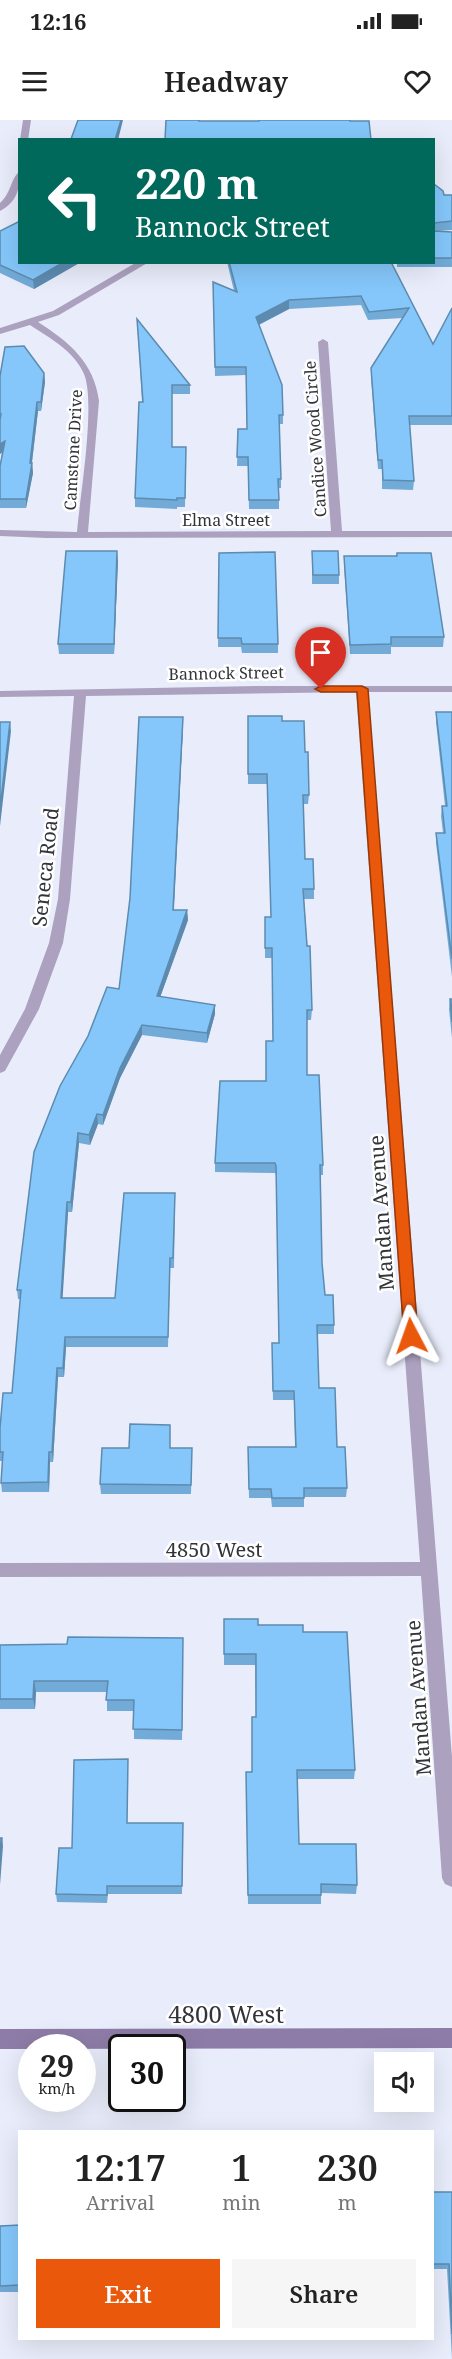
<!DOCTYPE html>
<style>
body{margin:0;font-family:"Noto Serif",serif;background:#f6f6f6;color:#222;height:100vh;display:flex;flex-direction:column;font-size:22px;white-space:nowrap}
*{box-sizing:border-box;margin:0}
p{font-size:20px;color:#767676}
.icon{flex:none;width:33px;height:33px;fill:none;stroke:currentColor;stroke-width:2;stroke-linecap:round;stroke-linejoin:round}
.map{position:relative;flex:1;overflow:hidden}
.drawer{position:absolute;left:18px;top:2010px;width:416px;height:210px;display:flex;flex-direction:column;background:#fff;border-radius:0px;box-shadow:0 6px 24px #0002}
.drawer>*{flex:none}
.banner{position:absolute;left:18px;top:18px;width:417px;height:126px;border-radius:0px;box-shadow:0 6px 24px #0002;background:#00695c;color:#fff;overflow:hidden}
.controls{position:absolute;left:374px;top:1932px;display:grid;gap:12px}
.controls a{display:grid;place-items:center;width:60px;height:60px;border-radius:0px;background:#fff;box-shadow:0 6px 24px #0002;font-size:30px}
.speed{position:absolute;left:18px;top:1914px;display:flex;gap:12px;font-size:30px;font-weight:700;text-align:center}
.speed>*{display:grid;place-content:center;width:78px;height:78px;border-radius:50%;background:#fff;box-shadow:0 6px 24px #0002;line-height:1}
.speed small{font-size:15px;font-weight:400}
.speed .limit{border:3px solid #111;border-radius:9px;background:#fff;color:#111}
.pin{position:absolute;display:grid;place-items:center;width:51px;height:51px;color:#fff;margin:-62px -26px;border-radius:50% 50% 50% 0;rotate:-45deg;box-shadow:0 0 6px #0007}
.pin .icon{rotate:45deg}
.me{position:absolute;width:66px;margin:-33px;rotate:356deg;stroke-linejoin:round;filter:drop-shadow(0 0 4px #0008)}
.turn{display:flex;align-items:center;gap:21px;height:126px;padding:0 18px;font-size:27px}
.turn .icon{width:78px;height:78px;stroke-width:2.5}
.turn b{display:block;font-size:42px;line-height:51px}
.eta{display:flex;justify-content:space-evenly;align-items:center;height:102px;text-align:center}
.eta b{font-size:36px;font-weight:600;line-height:42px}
.primary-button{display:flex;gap:12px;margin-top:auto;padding:12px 18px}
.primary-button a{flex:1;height:69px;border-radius:0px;background:#ea580c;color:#fff;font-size:24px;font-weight:600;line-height:69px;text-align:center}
.primary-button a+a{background:#f6f6f6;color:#222}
.status{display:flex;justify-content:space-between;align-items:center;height:42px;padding:0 30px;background:#fff;direction:ltr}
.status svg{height:16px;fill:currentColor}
header{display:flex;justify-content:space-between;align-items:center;height:78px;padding:0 18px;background:#fff;font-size:27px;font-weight:600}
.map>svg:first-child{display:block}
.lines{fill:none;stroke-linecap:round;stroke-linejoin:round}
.street{fill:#aca1bf;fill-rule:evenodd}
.secondary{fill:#8d7ca7;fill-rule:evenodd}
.wall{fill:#72abd7}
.shaded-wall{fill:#5d8baf}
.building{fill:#85c7fa;stroke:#5d8baf;stroke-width:1.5}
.route{fill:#ea580c;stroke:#983908;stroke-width:1.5}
.labels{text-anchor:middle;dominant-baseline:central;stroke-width:5;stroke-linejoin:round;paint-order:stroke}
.far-street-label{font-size:16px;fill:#323439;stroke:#fff}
.street-label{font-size:20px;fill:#323439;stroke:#fff}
.near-street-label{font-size:24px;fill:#323439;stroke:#fff}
</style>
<div class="status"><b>12:16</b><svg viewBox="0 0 49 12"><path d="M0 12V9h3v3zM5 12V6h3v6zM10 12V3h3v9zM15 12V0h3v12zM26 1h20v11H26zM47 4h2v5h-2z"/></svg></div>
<header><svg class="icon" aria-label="menu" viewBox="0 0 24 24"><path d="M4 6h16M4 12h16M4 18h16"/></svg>Headway<svg class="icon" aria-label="heart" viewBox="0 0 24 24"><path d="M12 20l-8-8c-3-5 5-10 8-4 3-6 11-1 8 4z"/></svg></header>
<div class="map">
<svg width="452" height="2239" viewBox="0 0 452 2239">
<rect width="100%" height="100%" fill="#e9edfb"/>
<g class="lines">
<g class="street">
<path d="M23,0H31L28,20H20Z"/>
<path d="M20,51C20,69 17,82 0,91V83C12,72 10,59 20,51Z"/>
<path d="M137,142H149L59,195L38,202C69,222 94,242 99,281L88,412L331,411L318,222L323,219L328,222L342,411H452V417L47,418L0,416V410L77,412C80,376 96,283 84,254C74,231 50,218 30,205L0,214V208L53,191Z"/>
<path d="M258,566H452V572H368L452,1637V1767L445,1764L442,1758L421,1456L0,1457V1443L420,1442L356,572L86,576L70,779L63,823L39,889L5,951L0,953V935L25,889L49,823L58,779L74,576L0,577V571Z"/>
</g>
<path class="secondary" d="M452,1908V1928L0,1929V1909Z"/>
</g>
<g class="wall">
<path d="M434,64L444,75H452V110L438,111L452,112V147H397V142H434Z"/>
<path d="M0,111L20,142H81L34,169L0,153Z"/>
<path d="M227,142H391L433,224L452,188V305H409L414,361L413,370L382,369V349H378L371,257V248L403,198L368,200L361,185L289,189L259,205L283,295V304H279L281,359V368H279V389H249L248,346H237L238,309H247L246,255L215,256L213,162L234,171Z"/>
<path d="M137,199L190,265V274H172V327L186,336L185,387H177V389L135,387V378L142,282Z"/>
<path d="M44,253L45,262L41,291H38L32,343L33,353L26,388H0V346L2,332L0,334V256Z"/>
<path d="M312,431L339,455V464H312Z"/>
<path d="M219,433L278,524V533H242L241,527H218Z"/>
<path d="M397,433L444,517L443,527H391V534H350L344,445V436H396Z"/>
<path d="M118,441L114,534H59L58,524Z"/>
<path d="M436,592H452V857L436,723V713H443L441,696L442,686H445L436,602Z"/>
<path d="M248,596L282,601L305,632L309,675L308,684H303L305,739L314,769V779H304L312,890L311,900H307V955L323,1045V1055H320L322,1143L325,1175L334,1205V1214H317L319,1268L337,1327L347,1368L346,1377H304V1387H272L271,1378H249L248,1327H295L294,1280H273L272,1233L279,1223L276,1055L275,1053L215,1052V1043L266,961L273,921L272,838H265V797H271L267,664H248Z"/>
<path d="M183,607L174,790H187L188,800L160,877L215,885V894L207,923L142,915L120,958L103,1005L98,1004L90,1025L79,1023L72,1092H68L62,1178H115L175,1083L174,1148H170L168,1227H66L64,1257H58L53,1342H50L49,1372H2L1,1363L3,1341H0V1308L12,1273L20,1179H18L17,1170L119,869Z"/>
<path d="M450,879H452V918L449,889Z"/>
<path d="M129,1328H170L192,1337L191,1374H101L100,1364Z"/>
<path d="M224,1499L303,1512L355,1650L354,1659H297L299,1724L357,1765L356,1774L321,1773V1784H248L246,1652H252L256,1597L255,1545H224Z"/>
<path d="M183,1518L182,1620L134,1619V1591H107V1572H36L35,1589H0V1525L67,1524Z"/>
<path d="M128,1639L127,1703H183L182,1774H108L107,1783L57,1782L56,1774L72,1728Z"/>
<path d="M432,2072H452V2239L447,2149H432Z"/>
<path d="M20,2105V2172H0V2106Z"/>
</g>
<g class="shaded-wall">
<path d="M121,0H123L118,20H115Z"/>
<path d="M64,142H81L34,169L33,160Z"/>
<path d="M289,180V189L256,206V197Z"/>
<path d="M44,253L45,262L41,291V282Z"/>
<path d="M37,282L38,291L31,349L32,343L33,353L26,388V379Z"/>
<path d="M5,321V330L0,334V324Z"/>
<path d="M117,431L118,441L114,534V524Z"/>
<path d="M183,597V607L173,800V790Z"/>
<path d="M10,602L11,611L0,706V689Z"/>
<path d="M187,790L188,800L157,886V876Z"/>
<path d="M215,885V894L207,923V913Z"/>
<path d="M142,905V915L120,958L103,1005V995L120,948Z"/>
<path d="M97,994L98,1004L90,1025L89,1015Z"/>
<path d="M78,1013L79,1023L72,1092L71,1082Z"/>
<path d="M67,1082L68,1092L62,1188L61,1178Z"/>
<path d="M65,1217L66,1227L64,1257L63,1248Z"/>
<path d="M57,1248L58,1257L53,1342L52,1332Z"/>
<path d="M49,1332L50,1342L49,1372L48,1362Z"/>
<path d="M34,1561L36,1572L35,1589L33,1579Z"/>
<path d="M2,1718L3,1726L0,1765V1739Z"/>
</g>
<g class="building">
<path d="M78,0H121L115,20L71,19Z"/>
<path d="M166,0H199V1H259V0H350V1H369L371,20H165Z"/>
<path d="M434,64L443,71L444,75H452V101L434,103Z"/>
<path d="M20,101V142H64L33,160L0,145V111Z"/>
<path d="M434,106V111L452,112V138H434Z"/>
<path d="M229,142H391L433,224L452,188V296H409L414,361L383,360L382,340H378L371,248L409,188L369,192L361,176L289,180L256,197L282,265L283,295H279L281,359H278L279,380H249L248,337H237L238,309H247L246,247H215L213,162L237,172Z"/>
<path d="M137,199L190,265H172V327H186L185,378H177V380L135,378L139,282H143Z"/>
<path d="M24,226L44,253L41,282H37L30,343H32L26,379H0V346L5,321L0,324V300L1,294H0V256L5,227Z"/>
<path d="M66,431H117L114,524H58Z"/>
<path d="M312,431H338L339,455H313Z"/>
<path d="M275,432L278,524H242L241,518H218L219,433Z"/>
<path d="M397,433H431L444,517H391V524L350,525L344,436H397Z"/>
<path d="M436,592H452V839L436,713H445L442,686H447Z"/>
<path d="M248,596H282V601H304L305,632H308L309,675H303L305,739H313L314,769H303L307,826H310L312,890H307V955H319L323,1045H320L322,1143L325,1175H333L334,1205H317L319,1268H335L337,1327H345L347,1368H304V1378H272L271,1369H249L248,1327H296L294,1271H273L272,1223H279L276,1046L275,1043H215L220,961H266V921H273L272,828H265V797H271L267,654H248Z"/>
<path d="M139,597H183L173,790H187L157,876L215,885L207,913L142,905L120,948L103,995L97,994L89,1015L78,1013L71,1082H67L61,1178H115L124,1073H175L173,1138H170L168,1217H65L63,1248H57L52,1332H49L48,1362L1,1363L3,1332H0V1308L3,1273H12L21,1170H17L34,1032L60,966L88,916L107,867L119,869L130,778Z"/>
<path d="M0,602H10L0,689Z"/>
<path d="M450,879H452V902Z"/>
<path d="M130,1304L170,1305V1328H192L191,1365L100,1364L102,1328H129Z"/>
<path d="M224,1499H258V1505H303V1512H347L355,1650H297L299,1724H356L357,1765L321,1764V1775H248L246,1652H252V1597H256V1534H224Z"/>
<path d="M68,1517L183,1518L182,1610L133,1609L134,1580H106L108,1561H34L33,1579H0V1525L67,1524Z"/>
<path d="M128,1639L127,1703H183L182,1766H107V1775L56,1774L59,1728H72L74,1640Z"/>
<path d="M0,1718H2L0,1739Z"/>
<path d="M432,2072H452V2214L449,2144H432Z"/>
<path d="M20,2105V2165L0,2166V2106Z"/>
</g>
<path class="route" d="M362,566L368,569L418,1216L411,1221L404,1216L357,572H321L315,569L321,566Z"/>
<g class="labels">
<g class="far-street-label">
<text transform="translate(315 319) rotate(-94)">Candice Wood Circle</text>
<text transform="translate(73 330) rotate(-87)">Camstone Drive</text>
<text x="226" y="400">Elma Street</text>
<text transform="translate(226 553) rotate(-1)">Bannock Street</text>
</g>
<g class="street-label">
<text transform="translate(45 747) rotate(-84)">Seneca Road</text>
<text transform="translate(381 1093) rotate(-94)">Mandan Avenue</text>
<text x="214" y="1429">4850 West</text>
<text transform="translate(418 1578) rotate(-94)">Mandan Avenue</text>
</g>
<g class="near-street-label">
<text x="226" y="1893">4800 West</text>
</g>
</g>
</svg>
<div class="controls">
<a><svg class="icon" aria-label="sound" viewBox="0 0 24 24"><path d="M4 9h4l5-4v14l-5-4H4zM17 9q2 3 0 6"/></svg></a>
</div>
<div class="speed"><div>29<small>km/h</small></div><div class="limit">30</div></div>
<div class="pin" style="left:321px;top:569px;background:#d93025"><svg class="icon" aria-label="arrive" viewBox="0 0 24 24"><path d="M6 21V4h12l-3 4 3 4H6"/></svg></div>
<svg class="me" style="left:411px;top:1216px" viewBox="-20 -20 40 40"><path d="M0-17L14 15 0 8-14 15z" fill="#ea580c" stroke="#fff" stroke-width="4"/></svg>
<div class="banner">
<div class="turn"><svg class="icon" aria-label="left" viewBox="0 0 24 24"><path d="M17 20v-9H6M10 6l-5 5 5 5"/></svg><div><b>220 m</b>Bannock Street</div></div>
</div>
<section class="drawer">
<div class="eta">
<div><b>12:17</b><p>Arrival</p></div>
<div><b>1</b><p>min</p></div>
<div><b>230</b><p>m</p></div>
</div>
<div class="primary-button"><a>Exit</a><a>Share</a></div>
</section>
</div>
